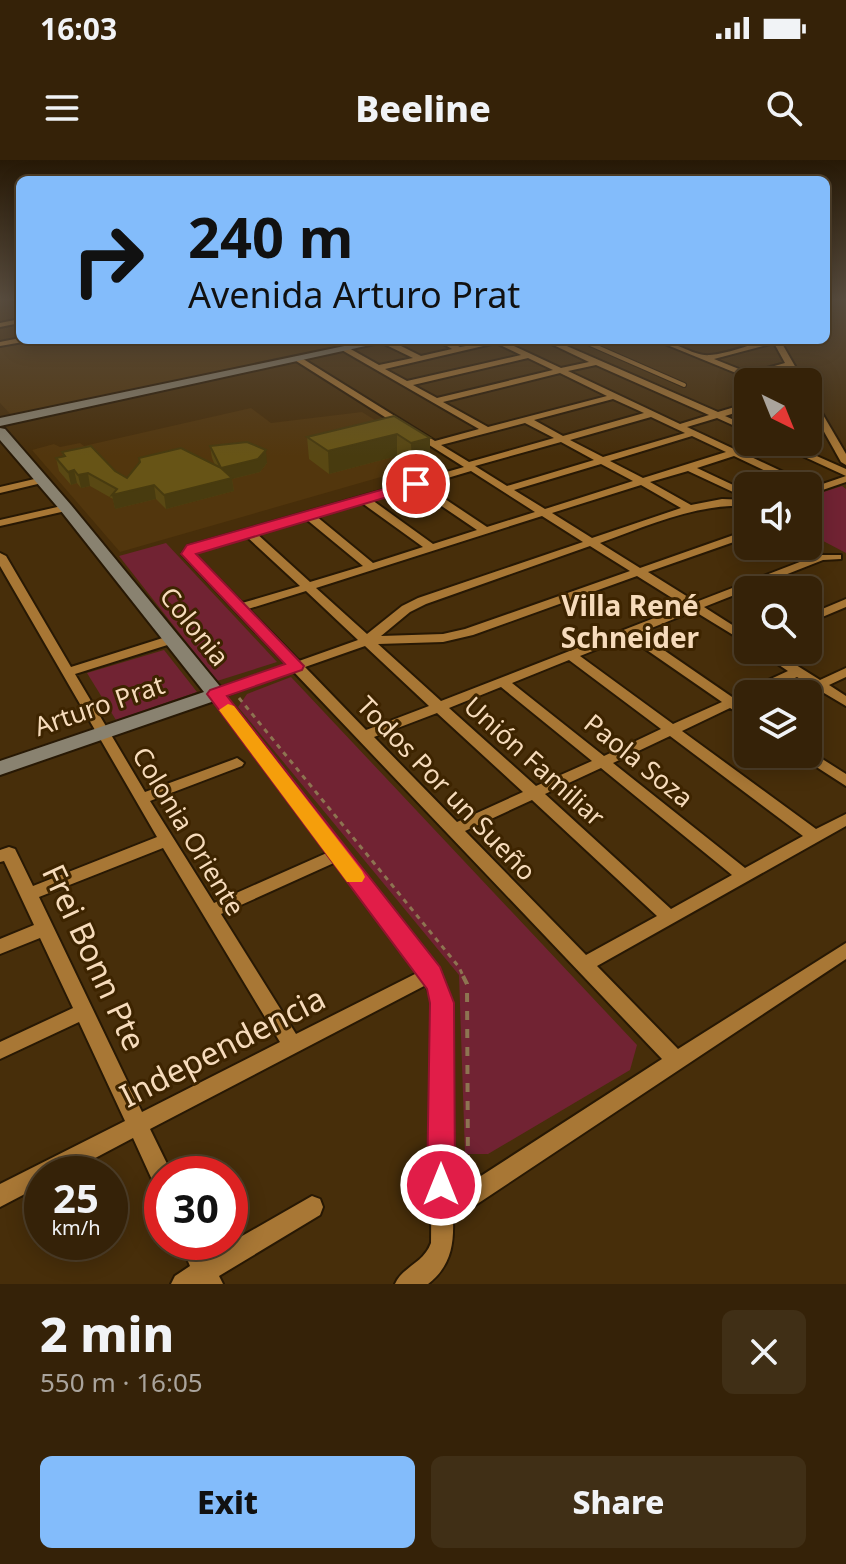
<!DOCTYPE html>
<meta charset="utf-8">
<style>
body{margin:0;font-family:"Noto Sans",sans-serif;background:#402f16;color:#f1f3f6;height:100vh;display:flex;flex-direction:column;font-size:30px;white-space:nowrap}
*{box-sizing:border-box;margin:0}
p{font-size:26px;color:#aaa49c}
.icon{flex:none;width:44px;height:44px;fill:none;stroke:currentColor;stroke-width:2;stroke-linecap:round;stroke-linejoin:round}
.map{position:relative;height:1124px;overflow:hidden}
.panel{display:flex;flex-direction:column;background:#352208;flex:1}
.panel>*{flex:none}
.guide{position:absolute;left:16px;top:16px;width:814px;height:168px;border-radius:12px;box-shadow:0 4px 20px #0003,0 0 0 2px #4f3f29;background:#83bcfb;color:#111;overflow:hidden}
.needle{width:52px;rotate:137deg}
.buttons{position:absolute;left:734px;top:208px;display:grid;gap:16px}
.buttons a{display:grid;place-items:center;width:88px;height:88px;border-radius:12px;background:#352208;box-shadow:0 4px 20px #0003,0 0 0 2px #4f3f29;font-size:40px}
.speed{position:absolute;left:24px;top:996px;display:flex;gap:16px;font-size:40px;font-weight:700;text-align:center}
.speed>*{display:grid;place-content:center;width:104px;height:104px;border-radius:50%;background:#352208;box-shadow:0 4px 20px #0003,0 0 0 2px #4f3f29;line-height:1}
.speed small{font-size:20px;font-weight:400}
.speed .limit{border:12px solid #d22;background:#fff;color:#111}
.pin{position:absolute;display:grid;place-items:center;width:68px;height:68px;color:#fff;margin:-34px;border:4px solid #fff;border-radius:50%;box-shadow:0 2px 8px #0007}
.me{position:absolute;width:88px;margin:-44px;rotate:0deg;stroke-linejoin:round;filter:drop-shadow(0 0 6px #0008)}
.turn{display:flex;align-items:center;gap:28px;height:168px;padding:0 40px;font-size:36px}
.turn .icon{width:104px;height:104px;stroke-width:2.5}
.turn b{display:block;font-size:56px;line-height:68px}
.round{display:grid;place-items:center;flex:none;width:84px;height:84px;border-radius:12px;background:#402f16}
.headline{display:flex;align-items:center;justify-content:space-between;height:136px;padding:0 40px}
h1{font-size:48px;font-weight:800;line-height:60px}
.action{display:flex;gap:16px;margin-top:auto;padding:16px 40px}
.action a{flex:1;height:92px;border-radius:12px;background:#83bcfb;color:#111;font-size:32px;font-weight:800;line-height:92px;text-align:center}
.action a+a{background:#402f16;color:#f1f3f6}
.status{display:flex;justify-content:space-between;align-items:center;height:56px;padding:0 40px;background:#352208;direction:ltr}
.status svg{height:22px;fill:currentColor}
header{display:flex;justify-content:space-between;align-items:center;height:104px;padding:0 40px;background:#352208;font-size:36px;font-weight:800}
.map>svg:first-child{display:block}
.built{fill:#52360d}
.green{fill:#712333}
.lines{fill:none;stroke-linecap:round;stroke-linejoin:round}
.lane-casing{stroke:#271804;stroke-width:6}
.street-casing{stroke:#271804;stroke-width:4}
.secondary-casing{stroke:#271804;stroke-width:4}
.path-far1{stroke:#8d7451;stroke-width:3;stroke-dasharray:5 5;stroke-linecap:butt}
.path{stroke:#8d7451;stroke-width:4;stroke-dasharray:9 9;stroke-linecap:butt}
.lane{stroke:#a87735;stroke-width:4}
.street{fill:#a87735;fill-rule:evenodd}
.secondary{fill:#898270;fill-rule:evenodd}
.wall{fill:#594813}
.shaded-wall{fill:#483b0f}
.building{fill:#675416;stroke:#483b0f;stroke-width:2}
.route{fill:#e11d48;stroke:#92132f;stroke-width:2}
.slow{fill:#f59e0b}
.labels{text-anchor:middle;dominant-baseline:central;stroke-width:6;stroke-linejoin:round;paint-order:stroke}
.street-label{font-size:26px;fill:#f6dbbb;stroke:#3d2400}
.neighbourhood-label{font-size:28px;font-weight:bold;fill:#f6dbbb;stroke:#3d2400}
.near-street-label{font-size:32px;fill:#f6dbbb;stroke:#3d2400}
</style>
<div class="status"><b>16:03</b><svg viewBox="0 0 49 12"><path d="M0 12V9h3v3zM5 12V6h3v6zM10 12V3h3v9zM15 12V0h3v12zM26 1h20v11H26zM47 4h2v5h-2z"/></svg></div>
<header><svg class="icon" aria-label="menu" viewBox="0 0 24 24"><path d="M4 6h16M4 12h16M4 18h16"/></svg>Beeline<svg class="icon" aria-label="search" viewBox="0 0 24 24"><circle cx="10" cy="10" r="6"/><path d="M15 15l6 6"/></svg></header>
<div class="map">
<svg width="846" height="1124" viewBox="0 0 846 1124">
<rect width="100%" height="100%" fill="#472e0a"/>
<g class="built">
<path d="M37,180H381L14,258L0,243V187Z"/>
<path d="M251,248L271,263L362,252L440,300L120,392L32,290L54,284L60,287L80,283L84,286Z"/>
</g>
<g class="green">
<path d="M842,326L846,329V393L808,373L817,355L808,349V337Z"/>
<path d="M166,383L277,502L217,521L119,396Z"/>
<path d="M164,490L197,532L116,560L87,513Z"/>
<path d="M291,517L637,885L630,910L488,994H465L459,815L238,547L247,534Z"/>
</g>
<g class="lines">
<defs>
<path id="lane" d="M581,180L684,225"/>
<g id="street">
<path d="M10,138H17L20,141V146Z"/>
<path d="M20,159V163L0,167V163Z"/>
<path d="M20,178V180H24L23,182L0,186V182Z"/>
<path d="M382,180H389L421,196L452,189L437,180H447L460,187L501,180L561,208L589,202L543,180H553L718,252L748,243V249L725,256L748,266V272L717,258L687,267L809,324L808,328V326H797L734,296L697,308L748,332V339L688,311L650,322L691,345L722,339L748,340V346C694,344 650,365 600,383L640,408L748,370V377L648,412L696,442L818,395H841V399L823,400L704,447L748,475V484L694,451L639,473L732,537L788,511L757,490H772L820,520L846,508V517L829,525L846,536V546L797,517L760,534H748V540L741,543L748,548V558L730,548L682,571L816,669L846,654V666L597,806L678,889L846,783V799L453,1060C454,1086 450,1107 428,1124H395C402,1107 424,1103 431,1083L433,843L426,825L150,969L172,1014H162V1027L154,1024L133,978L65,1014H42V1025L0,1047V1024L125,961L79,862L0,899V882L73,848L40,778L0,794V779L34,765L4,701L0,702V690L9,687L15,689L33,726L157,677L0,406V393L6,396L71,507L169,476H177L179,479L177,482L75,514L145,632L232,600L237,598L244,603L242,606L150,641L214,743L329,692L209,534L211,531L287,505L182,394L188,386L464,307L293,199L300,197L435,281L479,269L340,189L347,187L379,205L413,198L382,183ZM496,183L521,195L407,221L385,209ZM528,198L553,210L437,238L413,225ZM596,205L709,255L680,264L568,211ZM560,213L607,236L488,267L443,242ZM613,239L644,253L563,276L534,260ZM651,257L685,273L603,297L570,280ZM525,263L554,278L469,302L441,285ZM692,276L726,292L643,318L610,301ZM561,282L594,300L507,326L475,306ZM601,304L633,321L545,349L514,330ZM471,311L535,352L487,367L424,325ZM641,325L681,348L592,378L552,353ZM415,328L477,370L433,384L372,340ZM362,343L423,387L373,403L316,356ZM542,356L583,382L418,438L402,446L367,474L316,428ZM306,359L363,406L310,422L256,373ZM246,376L300,426L242,443L194,394L196,390ZM590,386L630,411L465,469L443,474L381,476L410,452L426,444ZM637,416L685,446L441,541L378,484L443,482L473,475ZM306,431L358,480L299,501L248,449ZM628,477L722,542L673,564L580,496ZM365,486L429,546L366,570L305,507ZM569,500L661,569L604,596L512,523ZM293,511L662,899L453,1034L451,843L440,814L224,536ZM501,527L592,601L536,626L449,548ZM437,553L523,632L457,662L374,577ZM670,576L803,676L745,708L613,603ZM601,608L732,715L671,749L545,634ZM532,640L657,756L586,795L465,671ZM163,688L280,882L142,952L39,737ZM336,702L419,812L296,874L221,754Z"/>
<path d="M655,180C674,180 694,197 710,195C734,193 755,180 780,180L804,222H796L787,207L756,216L769,222H758ZM774,183L785,203L749,213L714,199Z"/>
<path d="M808,233L812,236L846,294V305L841,302L808,243Z"/>
<path d="M772,282H785L846,309V316Z"/>
<path d="M846,316V322L808,335V329Z"/>
<path d="M43,317L48,320L46,322L0,333V327Z"/>
<path d="M66,345L71,348L70,350L0,366V360Z"/>
<path d="M846,439V447L808,463V455Z"/>
<path d="M808,590L846,614V626L801,597L799,594H808Z"/>
<path d="M312,1036L320,1039L323,1047L320,1055L219,1116L223,1124H171L175,1116L190,1106L180,1082H203L209,1095Z"/>
</g>
<g id="secondary">
<path d="M373,180H393L0,266V258Z"/>
<path d="M0,268L5,269L71,345L223,530L226,534L223,538L0,615V601L204,532L61,351L0,280Z"/>
</g>
</defs>
<use href="#lane" class="lane-casing"/>
<use href="#street" class="street-casing"/>
<use href="#secondary" class="secondary-casing"/>
<path class="path-far1" d="M239,538L459,807L464,818"/>
<path class="path" d="M463,816L467,824L468,1014"/>
<use href="#lane" class="lane"/>
<use href="#street" class="street"/>
<use href="#secondary" class="secondary"/>
</g>
<g class="wall">
<path d="M394,256L430,301L412,305L397,296L329,314L309,299L307,277Z"/>
<path d="M210,286L267,303L260,312L232,319L234,331L166,349L156,339L115,349L113,339L90,326L81,328L77,323L71,325L59,311L56,298L63,296L62,292L115,311L127,318L215,305L212,298Z"/>
</g>
<g class="shaded-wall">
<path d="M397,274V296L329,314L328,291Z"/>
<path d="M430,278V301L412,305L411,283Z"/>
<path d="M266,290L267,303L260,312L232,319L234,331L166,349L164,335L221,308Z"/>
<path d="M74,310L77,323L71,325L68,312Z"/>
<path d="M88,313L90,326L81,328L78,315Z"/>
<path d="M154,325L156,339L115,349L112,335Z"/>
</g>
<g class="building">
<path d="M394,256L430,278L411,283L397,274L328,291L307,277Z"/>
<path d="M247,282L266,290L258,299L221,308L232,318L164,335L154,325L112,335L117,329L88,313L78,315L74,310L68,312L56,298L65,296L62,292L91,286L115,311L127,318L140,302L139,298L181,288L221,308L210,286Z"/>
</g>
<linearGradient id="sky" x2="0" y2="1"><stop stop-color="#271906"/><stop offset="0.47" stop-color="#584c3e"/><stop offset="1" stop-color="#584c3e" stop-opacity="0"/></linearGradient>
<rect width="846" height="296" fill="url(#sky)"/>
<path class="route" d="M416,320L421,321V327L196,394L304,506L302,510L227,536L440,807L454,843L455,1025L451,1035L441,1039L431,1035L427,1025L430,843L427,829L207,534L210,530L285,504L181,394L187,385Z"/>
<path class="slow" d="M228,544L234,546L362,711L365,717L362,722H347L219,550Z"/>
<g class="labels">
<g class="street-label">
<text transform="translate(195 466) rotate(51)">Colonia</text>
<text transform="translate(99 545) rotate(-19)">Arturo Prat</text>
<text transform="translate(639 600) rotate(39)">Paola Soza</text>
<text transform="translate(535 601) rotate(42)">Unión Familiar</text>
<text transform="translate(447 628) rotate(46)">Todos Por un Sueño</text>
<text transform="translate(189 671) rotate(59)">Colonia Oriente</text>
</g>
<g class="neighbourhood-label">
<text x="630" y="445">Villa René<tspan x="630" dy="32">Schneider</tspan></text>
</g>
<g class="near-street-label">
<text transform="translate(95 797) rotate(65)">Frei Bonn Pte</text>
<text transform="translate(222 886) rotate(-27)">Independencia</text>
</g>
</g>
</svg>
<div class="buttons">
<a><svg class="needle" viewBox="-14 -14 28 28"><path d="M0-13l5 13h-10z" fill="#e53935"/><path d="M0 13l5-13h-10z" fill="#aaa49c"/></svg></a>
<a><svg class="icon" aria-label="sound" viewBox="0 0 24 24"><path d="M4 9h4l5-4v14l-5-4H4zM17 9q2 3 0 6"/></svg></a>
<a><svg class="icon" aria-label="search" viewBox="0 0 24 24"><circle cx="10" cy="10" r="6"/><path d="M15 15l6 6"/></svg></a>
<a><svg class="icon" aria-label="layers" viewBox="0 0 24 24"><path d="M12 4l9 5-9 5-9-5zM3 14l9 5 9-5"/></svg></a>
</div>
<div class="speed"><div>25<small>km/h</small></div><div class="limit">30</div></div>
<div class="pin" style="left:416px;top:324px;background:#d93025"><svg class="icon" aria-label="arrive" viewBox="0 0 24 24"><path d="M6 21V4h12l-3 4 3 4H6"/></svg></div>
<svg class="me" style="left:441px;top:1025px" viewBox="-20 -20 40 40"><circle r="17" fill="#e11d48" stroke="#fff" stroke-width="3"/><path d="M0-11L8 9 0 5-8 9z" fill="#fff"/></svg>
<div class="guide">
<div class="turn"><svg class="icon" aria-label="right" viewBox="0 0 24 24"><path d="M7 20v-9h11M14 6l5 5-5 5"/></svg><div><b>240 m</b>Avenida Arturo Prat</div></div>
</div>
</div>
<section class="panel">
<div class="headline"><div><h1>2 min</h1><p>550 m · 16:05</p></div><a class="round"><svg class="icon" aria-label="close" viewBox="0 0 24 24"><path d="M6 6l12 12M18 6L6 18"/></svg></a></div>
<div class="action"><a>Exit</a><a>Share</a></div>
</section>
